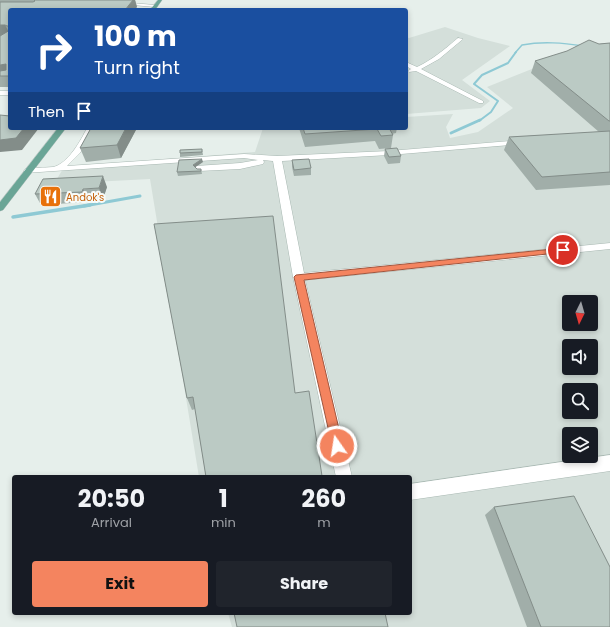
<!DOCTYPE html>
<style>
body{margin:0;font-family:Poppins,sans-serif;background:#20242c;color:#f1f3f6;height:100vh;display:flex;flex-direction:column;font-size:15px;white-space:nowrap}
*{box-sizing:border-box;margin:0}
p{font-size:13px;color:#9ea1a6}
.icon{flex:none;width:22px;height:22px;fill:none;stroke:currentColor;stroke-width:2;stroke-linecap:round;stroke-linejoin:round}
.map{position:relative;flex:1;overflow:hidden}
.sheet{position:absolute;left:12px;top:475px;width:400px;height:140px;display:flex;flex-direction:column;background:#171b24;border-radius:4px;box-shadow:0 2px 6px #0003}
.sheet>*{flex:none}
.guide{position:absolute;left:8px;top:8px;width:400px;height:122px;border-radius:4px;box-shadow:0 2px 6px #0003;background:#1a4fa0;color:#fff;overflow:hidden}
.needle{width:26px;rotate:185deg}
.fabs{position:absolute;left:562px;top:295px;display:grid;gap:8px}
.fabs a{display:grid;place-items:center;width:36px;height:36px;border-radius:4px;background:#171b24;box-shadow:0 2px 6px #0003;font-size:20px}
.pin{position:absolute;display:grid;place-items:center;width:34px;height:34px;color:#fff;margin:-17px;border:2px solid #fff;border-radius:50%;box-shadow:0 1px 4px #0007}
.me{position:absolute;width:44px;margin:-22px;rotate:347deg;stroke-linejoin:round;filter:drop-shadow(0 0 3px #0008)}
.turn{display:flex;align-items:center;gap:14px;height:84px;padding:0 20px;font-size:18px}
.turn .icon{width:52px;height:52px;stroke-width:2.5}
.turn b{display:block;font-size:28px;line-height:34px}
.then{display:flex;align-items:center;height:38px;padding:0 20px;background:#0003;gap:8px;font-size:15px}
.eta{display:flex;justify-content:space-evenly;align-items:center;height:68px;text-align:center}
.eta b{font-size:24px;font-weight:700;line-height:28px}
.primary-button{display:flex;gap:8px;margin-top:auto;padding:8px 20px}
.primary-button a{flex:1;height:46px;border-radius:4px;background:#f4845f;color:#111;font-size:16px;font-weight:700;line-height:46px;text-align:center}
.primary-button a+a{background:#20242c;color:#f1f3f6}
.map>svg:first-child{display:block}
.built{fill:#d4dfda;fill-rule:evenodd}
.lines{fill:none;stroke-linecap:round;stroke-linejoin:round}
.stream-far3{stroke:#8ec9d4;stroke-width:1.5}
.stream-far2{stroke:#8ec9d4;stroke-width:2}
.stream-far1{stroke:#8ec9d4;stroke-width:3}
.stream{stroke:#8ec9d4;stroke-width:3.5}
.minor-casing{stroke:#a8b8b2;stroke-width:1}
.major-casing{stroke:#c2cac8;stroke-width:1}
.minor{fill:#fff;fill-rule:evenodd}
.major{fill:#6aa596;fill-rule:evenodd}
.wall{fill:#a1aea9}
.shaded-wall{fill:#838d89}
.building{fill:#bbcac4;stroke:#838d89}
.route{fill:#f4845f;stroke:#9f563e}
.labels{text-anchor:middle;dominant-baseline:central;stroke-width:4;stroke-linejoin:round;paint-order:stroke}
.far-food-label{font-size:10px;fill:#c56008;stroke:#f7fbf9;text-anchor:start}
</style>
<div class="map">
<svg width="610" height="627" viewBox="0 0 610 627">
<rect width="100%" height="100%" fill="#e6efeb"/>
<g class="built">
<path d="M445,27L478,38L510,46L462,80L490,101L481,108L406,114V37L409,38Z"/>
<path d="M582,49L610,51V627H232L228,613H410V477H199L150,179L54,184L64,167L255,152L263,128H406V117L453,114L446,127L450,138L478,132L513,108L487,87ZM569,302H591V324H569ZM569,346H591V368H569ZM569,390H591V412H569ZM569,434H591V456H569Z"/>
</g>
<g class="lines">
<path class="stream-far3" d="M515,53L522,45C543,41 563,43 584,46"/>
<path class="stream-far2" d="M479,121L491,112L498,101L474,84L482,75L508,63L516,52"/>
<g class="stream-far1">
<path d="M451,133L480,120"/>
<path d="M84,206L140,196"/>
</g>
<path class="stream" d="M13,217L90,205"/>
<defs>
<g id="minor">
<path d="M119,2L155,5L157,6L155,7L121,4Z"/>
<path d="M458,38L463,39L439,59L421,69L483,101V103H479L416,71L409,72L408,71L411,69L406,66V62L417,67C432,60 445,49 458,38Z"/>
<rect x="0" y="91" width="10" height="4"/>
<path d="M87,128H95L80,153L67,166L244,154L277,156L389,151L523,140L527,142L523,144L389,155L282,161L304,273L610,243V249L305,280L352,477H336L293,277L273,161L263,160L264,162L263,164L240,169L199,171L195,168L196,166L240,163L258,160L244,158L25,173L24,171L25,169C34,167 44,168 53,167C68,164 81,140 87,128Z"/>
<path d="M610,455V471L410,500V484Z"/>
</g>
<g id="major">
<path d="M158,0H162L155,10H150Z"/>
<path d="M58,128H66L3,210L0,211V202Z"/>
</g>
</defs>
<use href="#minor" class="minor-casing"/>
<use href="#major" class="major-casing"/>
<use href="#minor" class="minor"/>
<use href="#major" class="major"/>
</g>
<g class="wall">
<path d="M0,0H135L137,7L10,10V87H0V36L2,35L0,36Z"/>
<path d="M610,43V185L536,190L504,150L509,137L599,132L531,73L535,61L599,44Z"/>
<path d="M91,128H137L121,158L86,162L80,148Z"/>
<path d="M299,128H397L396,133L392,134L393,135L391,148L379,149L375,141L305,147Z"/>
<path d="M202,149L203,155L180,157V153Z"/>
<path d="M385,149L401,156L400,163L388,164L384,156Z"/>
<path d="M292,160L311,168V175L294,176L292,167Z"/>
<path d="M203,162L195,167L197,169H201L202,174L178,176L177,172Z"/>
<path d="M107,187L103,199L88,200L87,202L41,205L35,194Z"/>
<path d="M154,224L295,393L322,477H206L195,409L192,410L187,398Z"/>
<path d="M494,507L610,627H527L485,515Z"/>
</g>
<g class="shaded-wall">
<path d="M133,0H135L137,7L135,10H125Z"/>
<path d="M0,25H5L10,34L0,36Z"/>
<path d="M6,64L10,73L0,76V65Z"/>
<path d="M24,128H39L22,150L0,152V140Z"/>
<path d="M126,128H137L121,158L117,145Z"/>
<path d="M202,159L203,162L194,168L193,165Z"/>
<path d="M103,176L107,187L103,199L99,188Z"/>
<path d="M83,189L88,200L87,202L82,192Z"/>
</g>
<g class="building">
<path d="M34,0H133L125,10H10V26H7L5,25H0V2H33L35,1Z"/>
<path d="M10,30V76H0V71L6,70V64L0,65V36Z"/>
<path d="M589,40L599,44L610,43V121H609L535,61L567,51Z"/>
<path d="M0,115L10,116V128H24L16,138L0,140Z"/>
<path d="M91,128H126L117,145L80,148Z"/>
<path d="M303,128H389L393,135L381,136L377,129L305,134Z"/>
<path d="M610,131V172L542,177L509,137Z"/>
<path d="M397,148L401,156L389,157L385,149Z"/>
<path d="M202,149V152L180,153V150Z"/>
<path d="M202,159L193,165L197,169H201V171L177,172L179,160Z"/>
<path d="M309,159L311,168L294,170L292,160Z"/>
<path d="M103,176L99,188L83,189L82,192L35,194L43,179Z"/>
<path d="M273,216L295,393L309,391L322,476L313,477H206L193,397L187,398L154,224Z"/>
<path d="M574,496L610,567V627H541L494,507Z"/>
<path d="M234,613H385L388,627H237Z"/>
</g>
<path class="route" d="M563,248L567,250L566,252L304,280L343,446L341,450L337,452L333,450L294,277L296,275Z"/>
<defs>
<symbol id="restaurant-square" viewBox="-11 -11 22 22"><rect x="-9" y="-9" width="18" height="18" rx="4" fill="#e8710a" stroke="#f7fbf9"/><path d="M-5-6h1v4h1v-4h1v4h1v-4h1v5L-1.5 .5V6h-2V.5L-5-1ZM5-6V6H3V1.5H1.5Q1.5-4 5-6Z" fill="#fff"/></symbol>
</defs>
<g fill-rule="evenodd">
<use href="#restaurant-square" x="38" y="184" width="25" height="25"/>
</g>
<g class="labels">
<g class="far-food-label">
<text x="66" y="197">Andok's</text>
</g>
</g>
</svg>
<div class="fabs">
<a><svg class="needle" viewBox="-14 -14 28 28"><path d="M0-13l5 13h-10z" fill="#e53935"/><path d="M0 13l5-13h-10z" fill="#9ea1a6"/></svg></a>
<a><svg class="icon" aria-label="sound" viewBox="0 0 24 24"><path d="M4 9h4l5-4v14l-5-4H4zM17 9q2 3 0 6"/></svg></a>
<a><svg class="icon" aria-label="search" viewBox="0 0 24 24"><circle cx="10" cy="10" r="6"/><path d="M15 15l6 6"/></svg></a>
<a><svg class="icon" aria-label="layers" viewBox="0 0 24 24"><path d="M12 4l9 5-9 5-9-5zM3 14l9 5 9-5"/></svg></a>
</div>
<div class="pin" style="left:563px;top:250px;background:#d93025"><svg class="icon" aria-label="arrive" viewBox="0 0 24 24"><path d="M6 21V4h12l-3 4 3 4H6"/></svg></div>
<svg class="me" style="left:337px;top:446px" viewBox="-20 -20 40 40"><circle r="17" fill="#f4845f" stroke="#fff" stroke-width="3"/><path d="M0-11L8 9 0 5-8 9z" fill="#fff"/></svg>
<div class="guide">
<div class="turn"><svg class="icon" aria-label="right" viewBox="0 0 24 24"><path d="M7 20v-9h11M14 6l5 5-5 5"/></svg><div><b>100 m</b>Turn right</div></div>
<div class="then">Then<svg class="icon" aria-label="arrive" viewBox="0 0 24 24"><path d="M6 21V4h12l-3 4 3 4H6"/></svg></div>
</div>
<section class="sheet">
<div class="eta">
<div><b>20:50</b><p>Arrival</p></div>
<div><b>1</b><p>min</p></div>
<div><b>260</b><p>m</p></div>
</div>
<div class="primary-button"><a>Exit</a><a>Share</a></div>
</section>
</div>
